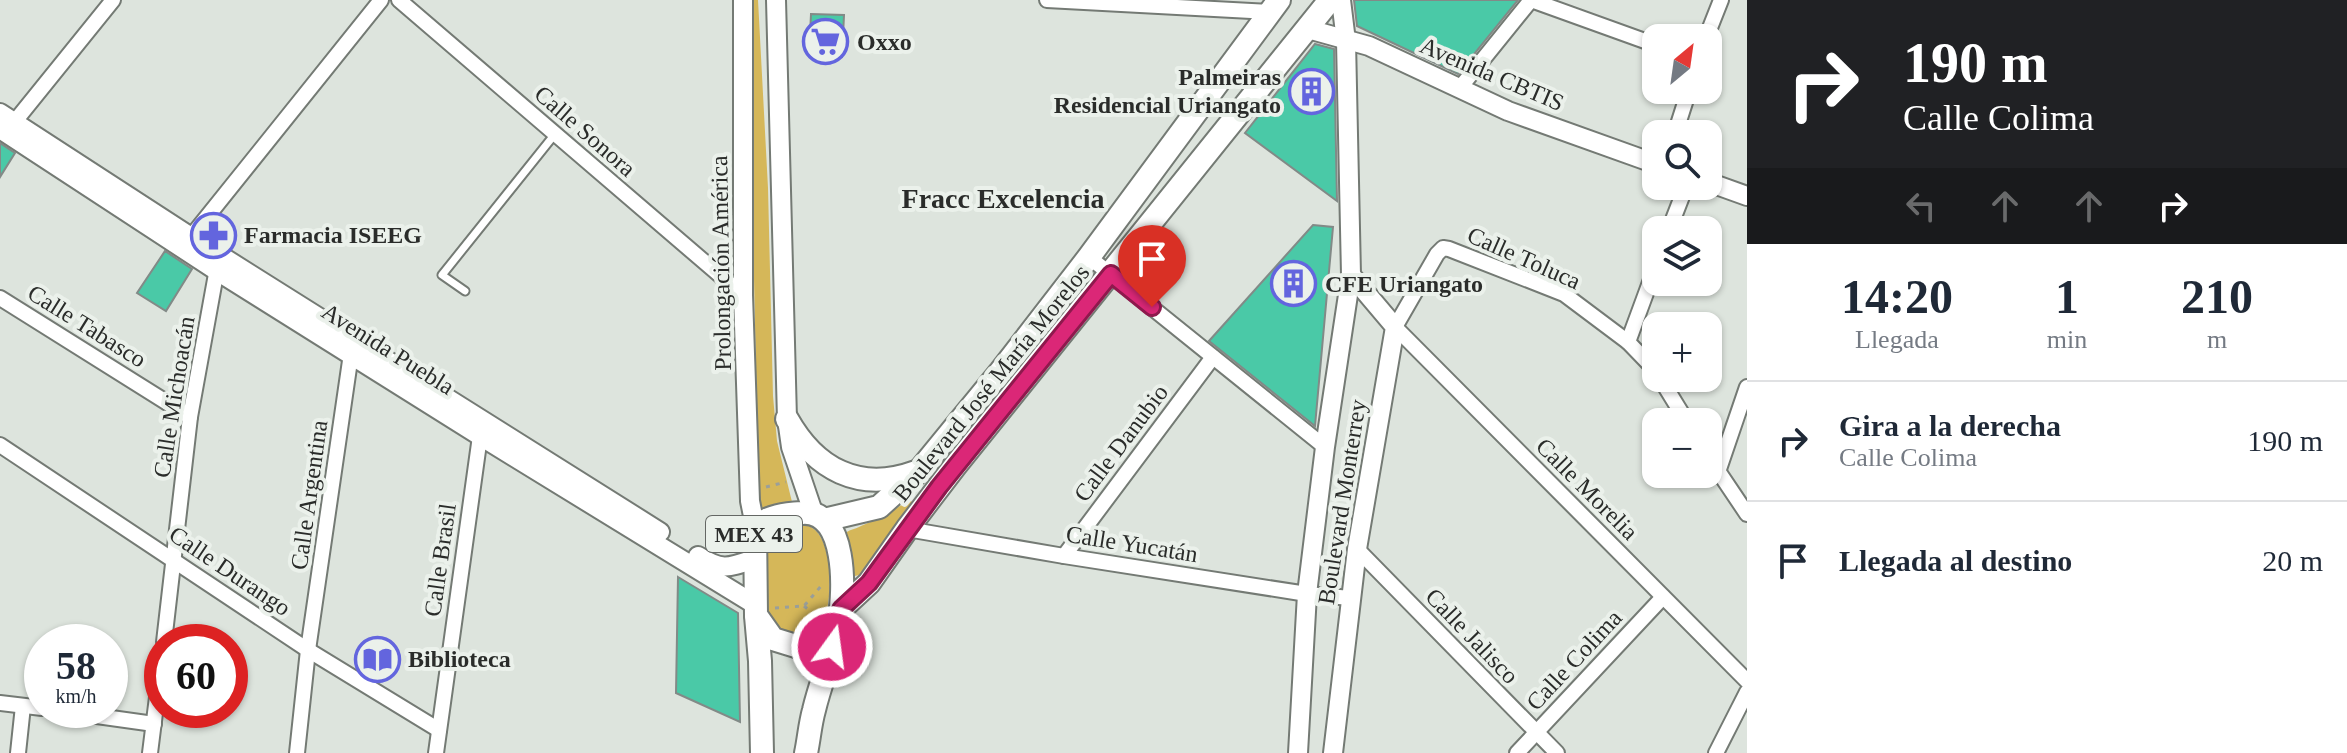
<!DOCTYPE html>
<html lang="es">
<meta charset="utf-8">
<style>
body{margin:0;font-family:"Times New Roman",serif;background:#f2f2f3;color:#1f2937;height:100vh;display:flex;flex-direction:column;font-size:30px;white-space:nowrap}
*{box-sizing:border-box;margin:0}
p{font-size:26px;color:#747a83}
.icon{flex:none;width:44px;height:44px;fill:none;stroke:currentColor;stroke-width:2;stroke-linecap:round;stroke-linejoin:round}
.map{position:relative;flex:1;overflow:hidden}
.drawer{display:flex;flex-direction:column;background:#fff;width:600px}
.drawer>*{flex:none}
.guide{background:#202124;color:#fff;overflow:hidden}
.needle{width:52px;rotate:29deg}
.fabs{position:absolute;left:1642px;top:24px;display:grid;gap:16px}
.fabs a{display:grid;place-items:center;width:80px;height:80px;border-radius:16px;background:#fff;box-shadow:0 2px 6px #0004;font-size:40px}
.speed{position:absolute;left:24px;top:624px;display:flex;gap:16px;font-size:40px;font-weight:700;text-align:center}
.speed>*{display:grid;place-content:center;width:104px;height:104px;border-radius:50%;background:#fff;box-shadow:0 2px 6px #0004;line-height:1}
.speed small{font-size:20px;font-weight:400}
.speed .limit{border:12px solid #d22;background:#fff;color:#111}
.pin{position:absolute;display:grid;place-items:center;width:68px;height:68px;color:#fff;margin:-82px -34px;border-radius:50% 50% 50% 0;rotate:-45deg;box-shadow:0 0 8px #0007}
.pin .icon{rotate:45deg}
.me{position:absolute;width:88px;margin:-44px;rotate:14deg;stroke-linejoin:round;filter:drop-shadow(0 0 6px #0008)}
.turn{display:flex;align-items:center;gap:28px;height:168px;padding:0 24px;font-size:36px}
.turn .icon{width:104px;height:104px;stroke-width:2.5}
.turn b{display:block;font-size:56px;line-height:68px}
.lanes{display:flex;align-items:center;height:76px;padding:0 24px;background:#0003;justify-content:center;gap:40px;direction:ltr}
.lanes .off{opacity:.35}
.eta{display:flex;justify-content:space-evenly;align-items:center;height:136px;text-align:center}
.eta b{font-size:48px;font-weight:700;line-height:56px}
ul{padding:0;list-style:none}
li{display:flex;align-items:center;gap:24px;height:120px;padding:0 24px;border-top:2px solid #e0e1e3}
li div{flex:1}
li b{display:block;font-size:30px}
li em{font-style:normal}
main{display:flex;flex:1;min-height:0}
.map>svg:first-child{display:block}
.green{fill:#d5b759}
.building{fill:#4ac9a7;stroke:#828a87;stroke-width:2}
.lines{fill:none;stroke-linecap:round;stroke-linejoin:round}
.service-casing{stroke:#747a74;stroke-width:11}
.minor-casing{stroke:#747a74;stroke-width:18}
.tertiary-casing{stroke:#747a74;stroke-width:22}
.primary-casing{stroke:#747a74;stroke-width:26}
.path{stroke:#9a9f9a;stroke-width:3;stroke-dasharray:4 6;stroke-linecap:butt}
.service{stroke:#fff;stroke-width:7}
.minor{stroke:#fff;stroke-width:14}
.tertiary{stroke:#fff;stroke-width:18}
.primary{stroke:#fff;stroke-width:22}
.route-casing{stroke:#8e194d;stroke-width:20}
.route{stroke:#db2777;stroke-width:14}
.labels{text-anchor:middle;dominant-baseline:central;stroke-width:8;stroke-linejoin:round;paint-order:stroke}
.shield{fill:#ebf1eb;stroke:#646764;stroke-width:2}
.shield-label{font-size:22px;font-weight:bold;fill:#2a2c2a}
.poi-label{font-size:24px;font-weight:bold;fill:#2a2c2a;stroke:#ebf1eb;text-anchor:start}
.street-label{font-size:24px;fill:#2a2c2a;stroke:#ebf1eb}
.quarter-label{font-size:28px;font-weight:bold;fill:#2a2c2a;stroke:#ebf1eb}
</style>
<main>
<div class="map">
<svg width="1747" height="753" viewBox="0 0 1747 753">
<rect width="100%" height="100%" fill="#dde4dd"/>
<g class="green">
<path d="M748,0H758L768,188L773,396L777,441L793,506L759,511Z"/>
<path d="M909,500L914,503L859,575L851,577L843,535C849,529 854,530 861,526C878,519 895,510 909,500Z"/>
<path d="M805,524C811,527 817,530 820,536C835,560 835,631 805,643L764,625V542L778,526Z"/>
</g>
<g class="building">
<path d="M1354,0H1518L1458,74L1357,26Z"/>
<path d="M811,14L844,15L842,57L809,56Z"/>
<path d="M1315,44L1334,49L1337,201L1245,133Z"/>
<path d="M0,143L15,153L0,177Z"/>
<path d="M1313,225L1333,227L1315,426L1209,341Z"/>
<path d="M165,251L192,269L166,311L137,293Z"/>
<path d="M678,577L738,613L740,722L676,693Z"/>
</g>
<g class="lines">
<defs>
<path id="service" d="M465,291L442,275L555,134"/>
<g id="minor">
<path d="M399,0L743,295"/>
<path d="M1047,0L1270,12"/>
<path d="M1706,38L1721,0"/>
<path d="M1459,89L1531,0L1656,45"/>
<path d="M8,130L113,0"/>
<path d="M1675,134L1689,90"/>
<path d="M1669,230L1686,186"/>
<path d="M186,243L381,0"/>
<path d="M1089,257L1325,447"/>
<path d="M0,298L190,417"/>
<path d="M1628,342L1656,266"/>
<path d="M1656,371L1628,342L1564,294L1449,249L1443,248L1437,254L1395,327L1747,681"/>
<path d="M1660,378L1687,422"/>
<path d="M0,445L308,650L439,730"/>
<path d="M1708,456L1747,514"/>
<path d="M1718,472L1747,387"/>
<path d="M907,529L1064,556L1307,594L1350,598"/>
<path d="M1357,549L1557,753"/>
<path d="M1064,556L1213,357"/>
<path d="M164,642L190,417L218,263"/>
<path d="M0,703L42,708"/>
<path d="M54,710L154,724"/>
<path d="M18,753L23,706"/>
<path d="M150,753L162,657"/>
<path d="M297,753L308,650L352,347"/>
<path d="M436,753L481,429"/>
<path d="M1517,753L1663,597"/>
<path d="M1716,753L1747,692"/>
</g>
<g id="tertiary">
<path d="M743,0V295L750,501L755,526"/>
<path d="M776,0L787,419L791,447L813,512"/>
<path d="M1308,29L1369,46L1508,111L1656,164"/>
<path d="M0,113L191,237L660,532"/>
<path d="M0,129L217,271L480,436L754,604"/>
<path d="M1708,182L1747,196"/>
<path d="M698,556C722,571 728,568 754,559"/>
<path d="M1298,753L1307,594L1325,447L1351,275L1346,41L1341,0"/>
<path d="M1333,753L1357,549L1395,327L1351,275"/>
</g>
<g id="primary">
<path d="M787,419C815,469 859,493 916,472"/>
<path d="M824,520L879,507L920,470L1001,371L1089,257L1279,0"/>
<path d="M841,609L869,583L907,529L955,466L1330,0"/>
<path d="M756,616L760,661L762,753"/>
<path d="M806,753C809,739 810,724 814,710C821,680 834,651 839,621C845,591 847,509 802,513C784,514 770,516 755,526L756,615L773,639L799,647L823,644L839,623"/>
</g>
</defs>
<use href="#service" class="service-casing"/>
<use href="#minor" class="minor-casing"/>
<use href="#tertiary" class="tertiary-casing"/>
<use href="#primary" class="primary-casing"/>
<g class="path">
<path d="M766,487L786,482"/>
<path d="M804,606L820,619"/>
<path d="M775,608L804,606L822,585"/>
</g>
<use href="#service" class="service"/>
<use href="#minor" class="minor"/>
<use href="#tertiary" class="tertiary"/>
<use href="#primary" class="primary"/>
</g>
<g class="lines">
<defs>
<path id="route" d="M832,647L839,623L841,609L869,583L939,487L1111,274L1152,307"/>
</defs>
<use href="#route" class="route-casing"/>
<use href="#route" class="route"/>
</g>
<defs>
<symbol id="supermarket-ring" viewBox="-11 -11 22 22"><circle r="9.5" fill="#ebf1eb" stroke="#6365de" stroke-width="1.5"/><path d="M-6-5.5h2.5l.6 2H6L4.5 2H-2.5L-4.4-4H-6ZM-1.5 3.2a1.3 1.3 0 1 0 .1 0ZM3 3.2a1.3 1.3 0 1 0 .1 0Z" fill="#6365de"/></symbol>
<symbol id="building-ring" viewBox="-11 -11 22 22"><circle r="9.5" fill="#ebf1eb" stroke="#6365de" stroke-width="1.5"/><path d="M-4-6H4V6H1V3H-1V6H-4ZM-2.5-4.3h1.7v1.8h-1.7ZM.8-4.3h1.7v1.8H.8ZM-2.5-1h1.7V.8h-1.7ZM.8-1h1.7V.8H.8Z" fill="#6365de"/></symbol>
<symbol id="pharmacy-ring" viewBox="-11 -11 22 22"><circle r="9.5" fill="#ebf1eb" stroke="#6365de" stroke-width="1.5"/><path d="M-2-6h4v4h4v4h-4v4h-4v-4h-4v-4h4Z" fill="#6365de"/></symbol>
<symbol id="library-ring" viewBox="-11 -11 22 22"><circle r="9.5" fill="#ebf1eb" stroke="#6365de" stroke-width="1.5"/><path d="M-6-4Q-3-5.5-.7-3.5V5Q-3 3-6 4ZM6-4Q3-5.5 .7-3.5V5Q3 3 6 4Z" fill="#6365de"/></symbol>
</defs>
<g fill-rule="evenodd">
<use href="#supermarket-ring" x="800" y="16" width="51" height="51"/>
<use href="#building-ring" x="1286" y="66" width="51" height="51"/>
<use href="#pharmacy-ring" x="188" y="210" width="51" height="51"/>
<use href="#building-ring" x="1268" y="258" width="51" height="51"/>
<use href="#library-ring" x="352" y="634" width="51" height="51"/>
</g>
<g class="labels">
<rect class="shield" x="706" y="516" width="96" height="36" rx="6"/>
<g class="shield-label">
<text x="754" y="534">MEX 43</text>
</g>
<g class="poi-label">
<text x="857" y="42">Oxxo</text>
<text x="1281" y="77" text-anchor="end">Palmeiras<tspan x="1281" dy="28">Residencial Uriangato</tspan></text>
<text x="244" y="235">Farmacia ISEEG</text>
<text x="1325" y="284">CFE Uriangato</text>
<text x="408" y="659">Biblioteca</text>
</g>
<g class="street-label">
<text transform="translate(1492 74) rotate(23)">Avenida CBTIS</text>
<text transform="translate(585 131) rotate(41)">Calle Sonora</text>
<text transform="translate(1524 258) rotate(24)">Calle Toluca</text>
<text transform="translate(721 263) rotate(-91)">Prolongación América</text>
<text transform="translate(87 326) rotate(32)">Calle Tabasco</text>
<text transform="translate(388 349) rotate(32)">Avenida Puebla</text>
<text transform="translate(991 383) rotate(-51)">Boulevard José María Morelos</text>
<text transform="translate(174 397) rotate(-81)">Calle Michoacán</text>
<text transform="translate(1121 443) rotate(-53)">Calle Danubio</text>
<text transform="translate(1587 489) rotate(45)">Calle Morelia</text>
<text transform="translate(309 495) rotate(-82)">Calle Argentina</text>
<text transform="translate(1342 502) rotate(-81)">Boulevard Monterrey</text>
<text transform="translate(1132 544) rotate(9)">Calle Yucatán</text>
<text transform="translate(440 560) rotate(-82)">Calle Brasil</text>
<text transform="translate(230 571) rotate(34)">Calle Durango</text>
<text transform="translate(1472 636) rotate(46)">Calle Jalisco</text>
<text transform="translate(1574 660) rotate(-47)">Calle Colima</text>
</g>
<g class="quarter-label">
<text x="1003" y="198">Fracc Excelencia</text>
</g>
</g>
</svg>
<div class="fabs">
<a><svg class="needle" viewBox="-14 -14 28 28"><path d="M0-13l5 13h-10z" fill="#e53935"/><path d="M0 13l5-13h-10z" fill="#747a83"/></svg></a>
<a><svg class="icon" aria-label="search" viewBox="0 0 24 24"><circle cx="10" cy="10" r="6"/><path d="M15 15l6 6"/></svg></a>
<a><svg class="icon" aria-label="layers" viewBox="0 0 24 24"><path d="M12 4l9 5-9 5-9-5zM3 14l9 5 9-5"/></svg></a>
<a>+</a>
<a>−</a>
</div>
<div class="speed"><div>58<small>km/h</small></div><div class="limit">60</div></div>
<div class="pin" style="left:1152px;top:307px;background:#d93025"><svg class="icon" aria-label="arrive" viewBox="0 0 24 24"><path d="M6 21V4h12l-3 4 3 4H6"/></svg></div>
<svg class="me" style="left:832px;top:647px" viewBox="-20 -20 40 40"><circle r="17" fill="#db2777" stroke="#fff" stroke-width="3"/><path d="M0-11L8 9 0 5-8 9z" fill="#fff"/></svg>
</div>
<section class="drawer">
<div class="guide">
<div class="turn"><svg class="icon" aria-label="right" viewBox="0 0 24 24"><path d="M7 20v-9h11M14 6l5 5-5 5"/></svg><div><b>190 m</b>Calle Colima</div></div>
<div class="lanes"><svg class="icon off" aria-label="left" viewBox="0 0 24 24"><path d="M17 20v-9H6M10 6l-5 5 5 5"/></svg><svg class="icon off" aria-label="ahead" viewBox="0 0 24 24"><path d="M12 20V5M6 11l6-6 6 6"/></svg><svg class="icon off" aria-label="ahead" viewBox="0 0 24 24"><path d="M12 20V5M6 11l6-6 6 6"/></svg><svg class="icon" aria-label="right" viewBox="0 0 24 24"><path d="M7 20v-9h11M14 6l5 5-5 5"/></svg></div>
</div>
<div class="eta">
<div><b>14:20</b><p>Llegada</p></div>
<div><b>1</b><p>min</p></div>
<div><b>210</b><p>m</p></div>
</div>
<ul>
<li><svg class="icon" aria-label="right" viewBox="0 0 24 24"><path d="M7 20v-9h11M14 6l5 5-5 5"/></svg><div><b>Gira a la derecha</b><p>Calle Colima</p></div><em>190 m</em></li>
<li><svg class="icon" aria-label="arrive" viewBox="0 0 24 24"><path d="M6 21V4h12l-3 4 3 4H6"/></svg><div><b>Llegada al destino</b></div><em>20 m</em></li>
</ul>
</section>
</main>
